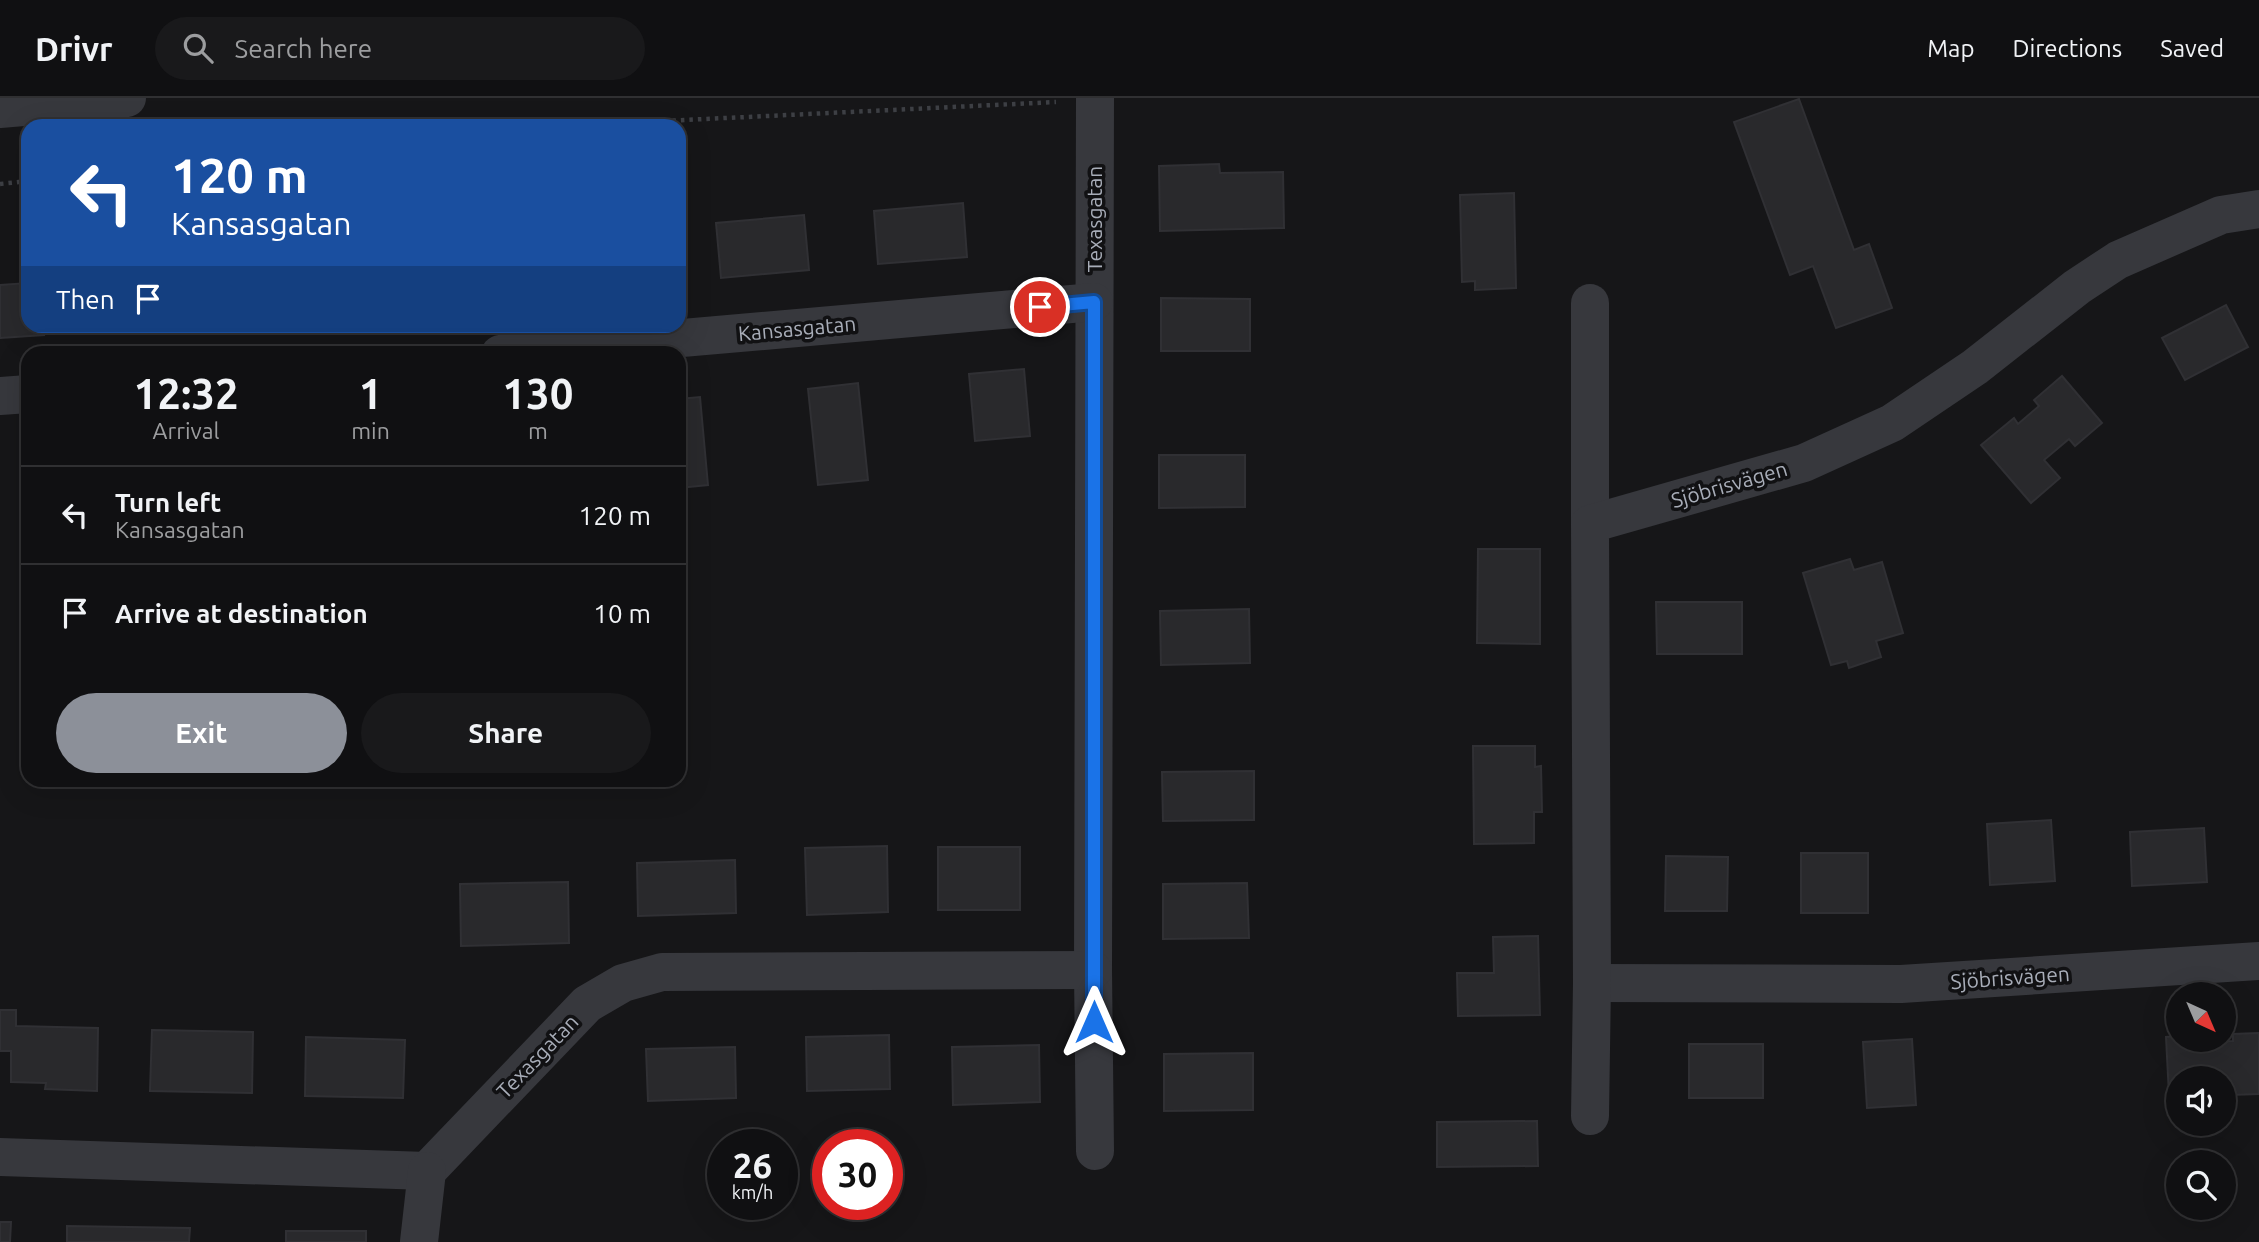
<!DOCTYPE html>
<meta charset="utf-8">
<style>
body{margin:0;font-family:Ubuntu,sans-serif;background:#19191b;color:#f1f3f6;height:100vh;display:flex;flex-direction:column;font-size:26px;white-space:nowrap}
*{box-sizing:border-box;margin:0}
p{font-size:23px;color:#9c9d9f}
.icon{flex:none;width:38px;height:38px;fill:none;stroke:currentColor;stroke-width:2;stroke-linecap:round;stroke-linejoin:round}
.map{position:relative;flex:1;overflow:hidden}
.side{position:absolute;left:21px;top:248px;width:665px;height:441px;display:flex;flex-direction:column;background:#101012;border-radius:21px;box-shadow:0 7px 28px #0002,0 0 0 2px #303032}
.side>*{flex:none}
.guide{position:absolute;left:21px;top:21px;width:665px;height:214px;border-radius:21px;box-shadow:0 7px 28px #0002,0 0 0 2px #303032;background:#1a4fa0;color:#fff;overflow:hidden}
.needle{width:46px;rotate:136deg}
.tools{position:absolute;left:2166px;top:884px;display:grid;gap:14px}
.tools a{display:grid;place-items:center;width:70px;height:70px;border-radius:50%;background:#101012;box-shadow:0 7px 28px #0002,0 0 0 2px #303032;font-size:35px}
.speed{position:absolute;left:707px;top:1031px;display:flex;gap:14px;font-size:35px;font-weight:700;text-align:center}
.speed>*{display:grid;place-content:center;width:91px;height:91px;border-radius:50%;background:#101012;box-shadow:0 7px 28px #0002,0 0 0 2px #303032;line-height:1}
.speed small{font-size:18px;font-weight:400}
.speed .limit{border:10px solid #d22;background:#fff;color:#111}
.pin{position:absolute;display:grid;place-items:center;width:60px;height:60px;color:#fff;margin:-30px;border:4px solid #fff;border-radius:50%;box-shadow:0 2px 7px #0007}
.me{position:absolute;width:77px;margin:-38px;rotate:0deg;stroke-linejoin:round;filter:drop-shadow(0 0 5px #0008)}
.turn{display:flex;align-items:center;gap:24px;height:147px;padding:0 35px;font-size:32px}
.turn .icon{width:91px;height:91px;stroke-width:2.5}
.turn b{display:block;font-size:49px;line-height:60px}
.then{display:flex;align-items:center;height:66px;padding:0 35px;background:#0003;gap:14px;font-size:26px}
.eta{display:flex;justify-content:space-evenly;align-items:center;height:119px;text-align:center}
.eta b{font-size:42px;font-weight:700;line-height:49px}
.button{display:flex;gap:14px;margin-top:auto;padding:14px 35px}
.button a{flex:1;height:80px;border-radius:42px;background:#8c9099;color:#fff;font-size:28px;font-weight:700;line-height:80px;text-align:center}
.button a+a{background:#19191b;color:#f1f3f6}
ul{padding:0;list-style:none}
li{display:flex;align-items:center;gap:21px;height:98px;padding:0 35px;border-top:2px solid #303032}
li div{flex:1}
li b{display:block;font-size:26px}
li em{font-style:normal}
header{display:flex;align-items:center;gap:42px;box-sizing:border-box;height:98px;padding:0 35px;background:#101012;border-bottom:2px solid #303032}
header strong{font-size:33px}
nav{display:flex;gap:38px;margin-inline-start:auto;font-size:24px}
.search{width:490px;height:63px;background:#19191b;display:flex;align-items:center;gap:18px;box-sizing:border-box;padding:0 24px;border-radius:38px;color:#9c9d9f;font-size:26px}
.map>svg:first-child{display:block}
.building{fill:#29292c;stroke:#303034;stroke-width:2}
.lines{fill:none;stroke-linecap:round;stroke-linejoin:round}
.path{stroke:#3d3f44;stroke-width:4.5;stroke-dasharray:3.5 5;stroke-linecap:butt}
.minor{stroke:#37383d;stroke-width:38}
.route-casing{stroke:#114b97;stroke-width:18}
.route{stroke:#1a73e8;stroke-width:12}
.labels{text-anchor:middle;dominant-baseline:central;stroke-width:7;stroke-linejoin:round;paint-order:stroke}
.street-label{font-size:21px;fill:#a8adb8;stroke:#111113}
</style>
<header>
<strong>Drivr</strong>
<div class="search"><svg class="icon" aria-label="search" viewBox="0 0 24 24"><circle cx="10" cy="10" r="6"/><path d="M15 15l6 6"/></svg>Search here</div>
<nav><a>Map</a><a>Directions</a><a>Saved</a></nav>
</header>
<div class="map">
<svg width="2259" height="1144" viewBox="0 0 2259 1144">
<rect width="100%" height="100%" fill="#161618"/>
<g class="building">
<path d="M1799,1L1854,152L1869,146L1892,210L1836,230L1813,168L1790,177L1734,24Z"/>
<path d="M1219,66L1220,75L1283,74L1284,130L1160,133L1159,68Z"/>
<path d="M1514,95L1516,190L1475,192V183L1462,184L1460,97Z"/>
<path d="M963,105L967,159L878,166L874,113Z"/>
<path d="M804,117L809,172L721,180L716,125Z"/>
<path d="M28,185V228H43L44,237L0,240V187Z"/>
<path d="M1161,200L1250,201V253H1161Z"/>
<path d="M2226,207L2248,249L2185,282L2162,240Z"/>
<path d="M1024,271L1030,338L975,343L969,276Z"/>
<path d="M2062,278L2102,325L2075,348L2069,341L2044,362L2060,380L2031,405L1981,347L2014,320L2018,326L2039,308L2034,302Z"/>
<path d="M858,285L868,382L818,387L808,291Z"/>
<path d="M700,299L708,387L679,390V301Z"/>
<path d="M1159,357H1245V409L1159,410Z"/>
<path d="M1478,451H1540V546L1477,545Z"/>
<path d="M1850,461L1854,472L1882,464L1903,535L1876,543L1881,559L1849,570L1847,563L1831,567L1803,475Z"/>
<path d="M1656,504H1742V556H1657Z"/>
<path d="M1249,511L1250,565L1161,567L1160,513Z"/>
<path d="M1473,648H1535V669L1541,668L1542,714H1534V745L1474,746Z"/>
<path d="M1254,673V722L1163,723L1162,674Z"/>
<path d="M2051,722L2055,783L1990,787L1987,726Z"/>
<path d="M2204,730L2207,784L2132,788L2130,734Z"/>
<path d="M887,748L888,814L807,817L805,750Z"/>
<rect x="938" y="749" width="82" height="63"/>
<rect x="1801" y="755" width="67" height="60"/>
<path d="M1666,758L1728,759L1727,813H1665Z"/>
<path d="M735,762L736,815L638,818L637,765Z"/>
<path d="M568,784L569,845L461,848L460,786Z"/>
<path d="M1247,785L1249,840L1163,841V786Z"/>
<path d="M1538,838L1540,917L1458,918L1457,875H1494L1493,839Z"/>
<path d="M0,912H16V928L98,930L97,993L45,991L46,985L11,984V953H0Z"/>
<path d="M152,932L253,934L252,995L150,993Z"/>
<path d="M2259,935V996L2231,997L2232,989L2224,990V980H2179V1017H2170L2166,939L2179,938V942H2203V944L2233,943V936Z"/>
<path d="M889,937L890,991L807,993L806,939Z"/>
<path d="M306,939L405,942L403,1000L305,998Z"/>
<path d="M1912,941L1916,1007L1867,1010L1863,944Z"/>
<rect x="1689" y="946" width="74" height="54"/>
<path d="M1039,947L1040,1004L953,1007L952,949Z"/>
<path d="M735,949L736,1000L648,1003L646,951Z"/>
<path d="M1253,955V1012L1164,1013V956Z"/>
<path d="M1537,1023L1538,1068L1437,1069V1024Z"/>
<path d="M0,1124H11L10,1144H0Z"/>
<path d="M67,1128L190,1130L189,1144H67Z"/>
<rect x="286" y="1133" width="80" height="11"/>
</g>
<g class="lines">
<g class="path">
<path d="M477,28L602,26L1056,4"/>
<path d="M0,86L28,83"/>
</g>
<g class="minor">
<path d="M1095,0L1093,872L1095,1053"/>
<path d="M0,11L127,0"/>
<path d="M1590,205V426"/>
<path d="M500,256L1094,204"/>
<path d="M0,298L28,296"/>
<path d="M1592,885L1901,886L2259,863"/>
<path d="M1590,1018L1592,885L1590,426L1804,365L1892,325L1975,269L2077,189L2118,162L2221,117L2259,111"/>
<path d="M0,1059L427,1073L587,906L623,885L662,874L1093,872"/>
<path d="M419,1144L427,1073"/>
</g>
</g>
<g class="lines">
<defs>
<path id="route" d="M1040,209L1094,204V924"/>
</defs>
<use href="#route" class="route-casing"/>
<use href="#route" class="route"/>
</g>
<g class="labels">
<g class="street-label">
<text transform="translate(1094 121) rotate(-90)">Texasgatan</text>
<text transform="translate(797 230) rotate(-5)">Kansasgatan</text>
<text transform="translate(1729 386) rotate(-16)">Sjöbrisvägen</text>
<text transform="translate(2010 879) rotate(-4)">Sjöbrisvägen</text>
<text transform="translate(537 958) rotate(-46)">Texasgatan</text>
</g>
</g>
</svg>
<div class="tools">
<a><svg class="needle" viewBox="-14 -14 28 28"><path d="M0-13l5 13h-10z" fill="#e53935"/><path d="M0 13l5-13h-10z" fill="#9c9d9f"/></svg></a>
<a><svg class="icon" aria-label="sound" viewBox="0 0 24 24"><path d="M4 9h4l5-4v14l-5-4H4zM17 9q2 3 0 6"/></svg></a>
<a><svg class="icon" aria-label="search" viewBox="0 0 24 24"><circle cx="10" cy="10" r="6"/><path d="M15 15l6 6"/></svg></a>
</div>
<div class="speed"><div>26<small>km/h</small></div><div class="limit">30</div></div>
<div class="pin" style="left:1040px;top:209px;background:#d93025"><svg class="icon" aria-label="arrive" viewBox="0 0 24 24"><path d="M6 21V4h12l-3 4 3 4H6"/></svg></div>
<svg class="me" style="left:1094px;top:924px" viewBox="-20 -20 40 40"><path d="M0-17L14 15 0 8-14 15z" fill="#1a73e8" stroke="#fff" stroke-width="4"/></svg>
<div class="guide">
<div class="turn"><svg class="icon" aria-label="left" viewBox="0 0 24 24"><path d="M17 20v-9H6M10 6l-5 5 5 5"/></svg><div><b>120 m</b>Kansasgatan</div></div>
<div class="then">Then<svg class="icon" aria-label="arrive" viewBox="0 0 24 24"><path d="M6 21V4h12l-3 4 3 4H6"/></svg></div>
</div>
<section class="side">
<div class="eta">
<div><b>12:32</b><p>Arrival</p></div>
<div><b>1</b><p>min</p></div>
<div><b>130</b><p>m</p></div>
</div>
<ul>
<li><svg class="icon" aria-label="left" viewBox="0 0 24 24"><path d="M17 20v-9H6M10 6l-5 5 5 5"/></svg><div><b>Turn left</b><p>Kansasgatan</p></div><em>120 m</em></li>
<li><svg class="icon" aria-label="arrive" viewBox="0 0 24 24"><path d="M6 21V4h12l-3 4 3 4H6"/></svg><div><b>Arrive at destination</b></div><em>10 m</em></li>
</ul>
<div class="button"><a>Exit</a><a>Share</a></div>
</section>
</div>
